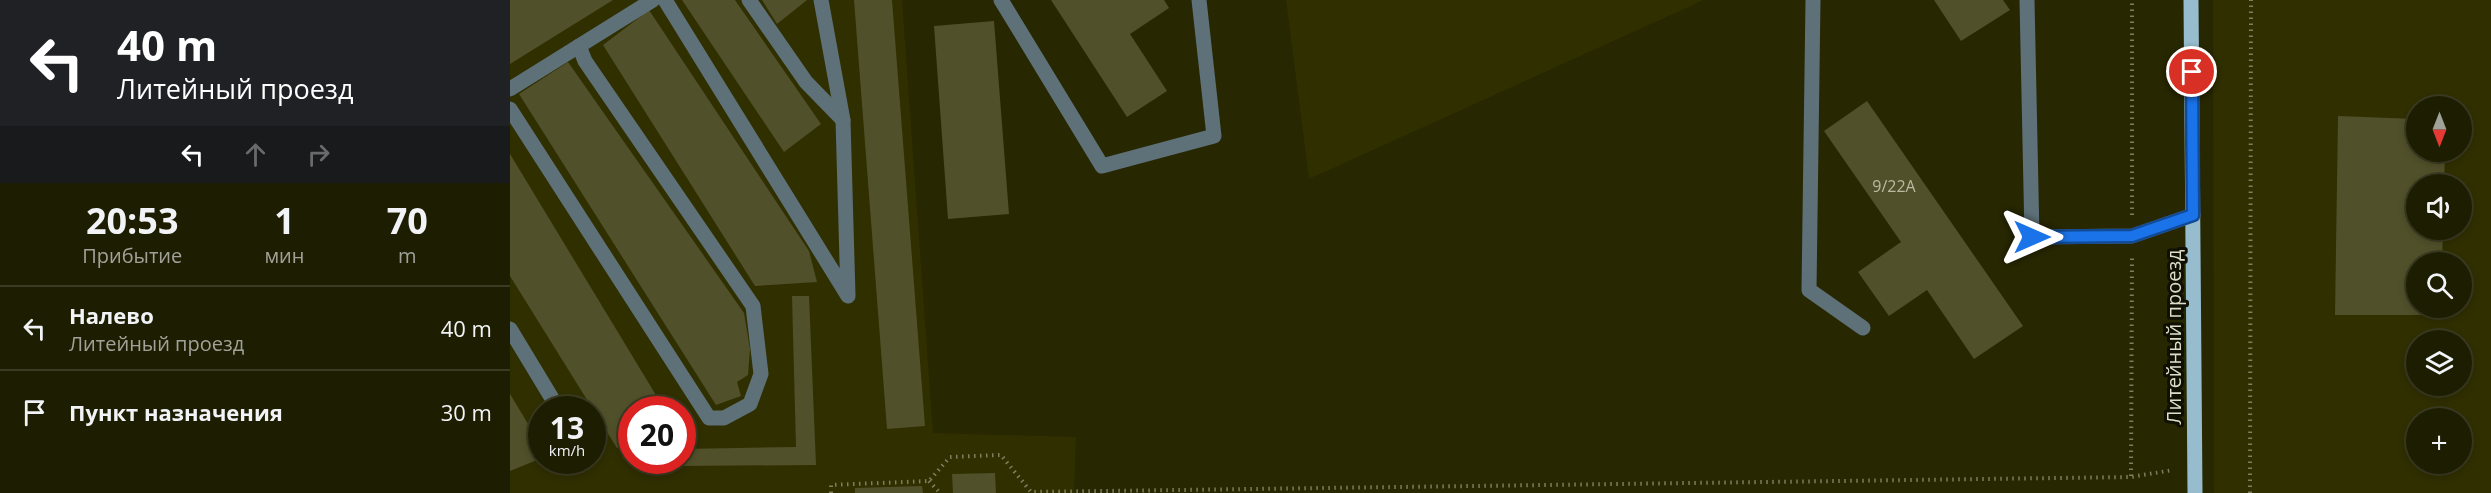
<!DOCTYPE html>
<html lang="ru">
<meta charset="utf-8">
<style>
body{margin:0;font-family:"Open Sans",sans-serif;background:#2a2a10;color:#f1f3f6;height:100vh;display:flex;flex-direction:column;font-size:22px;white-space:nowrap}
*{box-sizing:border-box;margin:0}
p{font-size:20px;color:#a0a299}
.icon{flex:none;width:33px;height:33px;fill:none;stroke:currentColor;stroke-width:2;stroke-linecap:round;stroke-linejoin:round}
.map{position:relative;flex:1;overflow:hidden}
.side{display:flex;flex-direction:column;background:#1d1d01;width:510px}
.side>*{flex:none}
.guide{background:#202124;color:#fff;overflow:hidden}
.needle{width:39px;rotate:180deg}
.controls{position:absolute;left:1896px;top:96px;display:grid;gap:12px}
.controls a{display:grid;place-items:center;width:66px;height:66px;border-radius:50%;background:#1d1d01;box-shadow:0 3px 9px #0003,0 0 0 2px #3b3b23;font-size:30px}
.speed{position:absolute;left:18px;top:396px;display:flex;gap:12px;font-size:30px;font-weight:700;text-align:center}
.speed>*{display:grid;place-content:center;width:78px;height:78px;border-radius:50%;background:#1d1d01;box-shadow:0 3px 9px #0003,0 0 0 2px #3b3b23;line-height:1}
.speed small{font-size:15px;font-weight:400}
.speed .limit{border:9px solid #d22;background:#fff;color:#111}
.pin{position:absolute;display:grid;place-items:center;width:51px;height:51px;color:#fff;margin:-26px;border:3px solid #fff;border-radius:50%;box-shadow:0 2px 6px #0007}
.me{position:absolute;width:66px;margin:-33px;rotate:90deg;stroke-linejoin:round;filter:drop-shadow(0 0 4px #0008)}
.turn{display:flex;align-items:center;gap:21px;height:126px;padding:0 18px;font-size:27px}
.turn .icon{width:78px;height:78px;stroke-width:2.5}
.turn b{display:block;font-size:42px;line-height:51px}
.lanes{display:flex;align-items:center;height:57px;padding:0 18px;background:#0003;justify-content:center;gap:30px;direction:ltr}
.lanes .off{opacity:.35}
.eta{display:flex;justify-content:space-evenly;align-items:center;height:102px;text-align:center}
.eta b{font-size:36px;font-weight:700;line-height:42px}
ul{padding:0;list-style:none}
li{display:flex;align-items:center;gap:18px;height:84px;padding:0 18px;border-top:2px solid #3b3b23}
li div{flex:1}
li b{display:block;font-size:22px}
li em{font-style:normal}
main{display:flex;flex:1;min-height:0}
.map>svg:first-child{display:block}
.built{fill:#302f00;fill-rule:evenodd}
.building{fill:#50502a}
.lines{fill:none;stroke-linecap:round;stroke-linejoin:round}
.path{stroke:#7e7e60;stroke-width:4;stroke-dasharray:1.5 4.5;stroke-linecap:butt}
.minor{stroke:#5e7078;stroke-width:15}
.major{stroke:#96bcce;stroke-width:15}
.route-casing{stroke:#114b97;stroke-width:15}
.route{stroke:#1a73e8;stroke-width:10}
.labels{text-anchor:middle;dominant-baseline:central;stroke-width:6;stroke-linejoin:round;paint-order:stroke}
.number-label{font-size:16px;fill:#babaa1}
.street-label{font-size:20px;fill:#dddec9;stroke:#0f0f02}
</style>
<main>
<section class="side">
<div class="guide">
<div class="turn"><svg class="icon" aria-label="left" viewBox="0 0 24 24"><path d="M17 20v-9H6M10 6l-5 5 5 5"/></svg><div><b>40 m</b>Литейный проезд</div></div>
<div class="lanes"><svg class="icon" aria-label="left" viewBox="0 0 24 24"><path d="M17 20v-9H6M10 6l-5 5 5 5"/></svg><svg class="icon off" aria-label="ahead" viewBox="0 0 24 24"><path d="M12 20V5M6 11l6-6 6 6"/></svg><svg class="icon off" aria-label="right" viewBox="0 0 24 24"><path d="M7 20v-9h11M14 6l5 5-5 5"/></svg></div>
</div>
<div class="eta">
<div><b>20:53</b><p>Прибытие</p></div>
<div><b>1</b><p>мин</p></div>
<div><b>70</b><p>m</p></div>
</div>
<ul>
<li><svg class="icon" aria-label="left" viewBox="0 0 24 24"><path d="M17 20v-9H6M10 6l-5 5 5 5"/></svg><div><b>Налево</b><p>Литейный проезд</p></div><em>40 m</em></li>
<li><svg class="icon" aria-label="arrive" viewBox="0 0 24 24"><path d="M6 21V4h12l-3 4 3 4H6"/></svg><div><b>Пункт назначения</b></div><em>30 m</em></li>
</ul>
</section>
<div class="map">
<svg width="1981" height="493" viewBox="0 0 1981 493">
<rect width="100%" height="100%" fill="#272701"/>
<g class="built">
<path d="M0,0H392L423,433L566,437L564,493H0ZM32,410H82V460H32ZM122,410H172V460H122Z"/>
<path d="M776,0H1194L799,179Z"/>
<path d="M1703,0H1981V493H1704ZM1906,106H1952V152H1906ZM1906,184H1952V230H1906ZM1906,262H1952V308H1906ZM1906,340H1952V386H1906ZM1906,418H1952V464H1906Z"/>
</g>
<g class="building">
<path d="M0,0H103L0,64Z"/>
<path d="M172,0H225L311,124L274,152Z"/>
<path d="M252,0H297L267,24Z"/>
<path d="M344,0H382L415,426L377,429Z"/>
<path d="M541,0H654L659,8L620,34L657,91L617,117Z"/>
<path d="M1424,0H1493L1500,10L1451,41Z"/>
<path d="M139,10L299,251L307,282L245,286L93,45Z"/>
<path d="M484,21L499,214L438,219L424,26Z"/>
<path d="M58,62L234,313L240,349L238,375L227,382L231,396L206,405L9,94Z"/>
<path d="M1357,101L1513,326L1464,359L1417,290L1379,316L1348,272L1391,242L1314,131Z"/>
<path d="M1828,116L1906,119V152H1935L1934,184H1906V230H1933L1932,262H1906V308H1930V315H1825Z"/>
<path d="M0,154L155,410H122V439L107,448L0,276Z"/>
<path d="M282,296H299L306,465L167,466V460H172V449L286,447Z"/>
<path d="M0,394L32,447V458L0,471Z"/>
<path d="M485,473L486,493H443L442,474Z"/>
<path d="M412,486L413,493H345V488Z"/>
</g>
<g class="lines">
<g class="path">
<path d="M1622,215V0"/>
<path d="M1621,476L1622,256"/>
<path d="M419,481L430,493"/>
<path d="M321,493V485L419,481L440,457L491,455L521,492L1621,477L1663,470"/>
<path d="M1740,493L1741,0"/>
</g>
<g class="minor">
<path d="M155,0L338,296L333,120L311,0"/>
<path d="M239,0L296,82L333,120"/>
<path d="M491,0L592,166L704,136L689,0"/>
<path d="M1303,0L1299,290L1353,328"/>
<path d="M1517,0L1522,237L1622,236L1683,215"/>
<path d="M0,89L143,0"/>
<path d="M0,109L199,418H214L240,404L251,374L243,306L75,61L69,46"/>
<path d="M0,329L49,410"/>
</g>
<path class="major" d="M1681,0L1685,493"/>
</g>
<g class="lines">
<defs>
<path id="route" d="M1522,237L1622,236L1683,215L1682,72"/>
</defs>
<use href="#route" class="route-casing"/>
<use href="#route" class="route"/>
</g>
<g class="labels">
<g class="number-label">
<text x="1384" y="186">9/22А</text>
</g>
<g class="street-label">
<text transform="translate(1663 337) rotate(-90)">Литейный проезд</text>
</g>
</g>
</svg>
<div class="controls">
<a><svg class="needle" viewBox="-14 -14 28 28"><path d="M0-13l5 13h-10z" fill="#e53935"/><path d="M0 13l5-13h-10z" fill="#a0a299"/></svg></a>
<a><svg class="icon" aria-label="sound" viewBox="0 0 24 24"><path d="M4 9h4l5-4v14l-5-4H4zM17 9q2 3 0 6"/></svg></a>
<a><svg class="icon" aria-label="search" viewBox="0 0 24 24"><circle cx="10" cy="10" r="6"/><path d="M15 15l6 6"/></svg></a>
<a><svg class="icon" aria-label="layers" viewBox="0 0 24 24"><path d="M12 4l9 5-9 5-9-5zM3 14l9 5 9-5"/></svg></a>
<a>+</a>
</div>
<div class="speed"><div>13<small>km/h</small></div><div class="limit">20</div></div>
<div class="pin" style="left:1682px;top:72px;background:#d93025"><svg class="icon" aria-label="arrive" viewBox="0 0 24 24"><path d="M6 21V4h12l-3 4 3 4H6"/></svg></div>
<svg class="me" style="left:1522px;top:237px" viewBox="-20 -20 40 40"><path d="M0-17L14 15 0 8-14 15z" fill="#1a73e8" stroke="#fff" stroke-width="4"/></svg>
</div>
</main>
